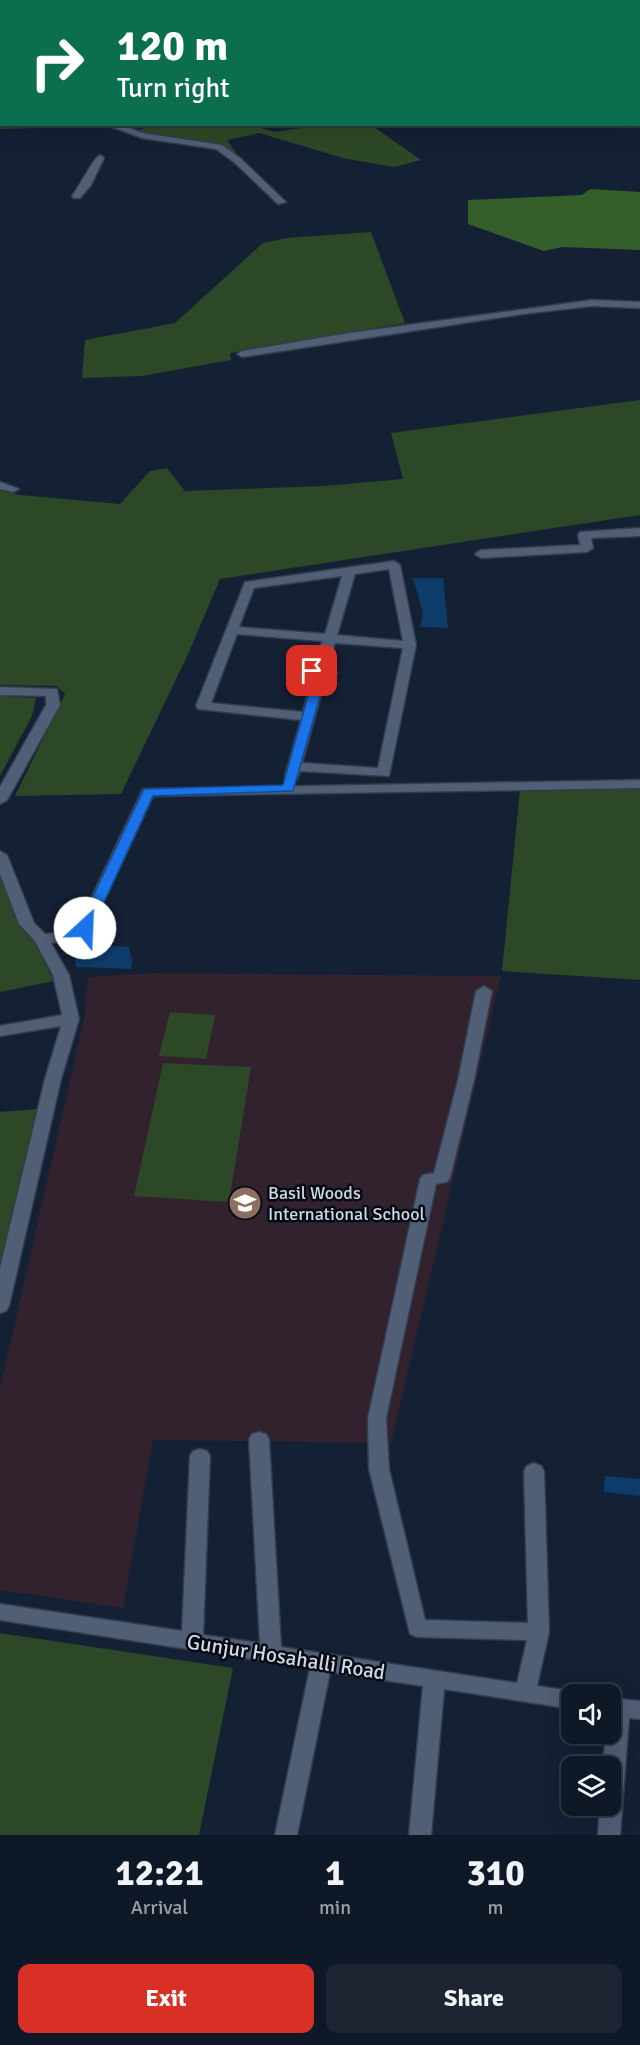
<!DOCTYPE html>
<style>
body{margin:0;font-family:Signika,sans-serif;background:#1d2533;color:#f1f3f6;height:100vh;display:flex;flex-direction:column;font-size:22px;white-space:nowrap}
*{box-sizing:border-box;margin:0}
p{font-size:20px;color:#9ba0a7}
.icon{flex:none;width:33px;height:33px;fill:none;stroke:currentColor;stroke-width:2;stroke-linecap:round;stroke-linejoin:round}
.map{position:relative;height:1835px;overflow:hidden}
.side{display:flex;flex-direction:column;background:#0f1827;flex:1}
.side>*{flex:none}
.hud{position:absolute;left:0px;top:0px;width:640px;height:126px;box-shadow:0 6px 24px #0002,0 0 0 2px #2f3744;background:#0b6e4f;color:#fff;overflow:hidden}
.tools{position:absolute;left:561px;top:1684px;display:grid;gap:12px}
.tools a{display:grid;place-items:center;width:60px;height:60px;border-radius:12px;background:#0f1827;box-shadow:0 6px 24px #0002,0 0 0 2px #2f3744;font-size:30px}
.pin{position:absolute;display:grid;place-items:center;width:51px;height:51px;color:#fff;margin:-26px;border-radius:12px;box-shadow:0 3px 9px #0006}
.me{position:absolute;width:66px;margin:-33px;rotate:25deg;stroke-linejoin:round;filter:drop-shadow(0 0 4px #0008)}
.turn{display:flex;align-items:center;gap:21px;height:126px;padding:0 18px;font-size:27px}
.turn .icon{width:78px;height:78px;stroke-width:2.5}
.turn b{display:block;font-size:42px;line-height:51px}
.eta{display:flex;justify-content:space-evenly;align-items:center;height:102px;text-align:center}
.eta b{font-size:36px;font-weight:800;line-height:42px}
.action{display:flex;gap:12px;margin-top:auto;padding:12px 18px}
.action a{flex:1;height:69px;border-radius:12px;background:#d93025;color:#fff;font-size:24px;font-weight:800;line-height:69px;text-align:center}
.action a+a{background:#1d2533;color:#f1f3f6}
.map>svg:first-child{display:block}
.education{fill:#31222e}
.green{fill:#2d4826}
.forest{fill:#355f2a}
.water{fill:#0d3c6a}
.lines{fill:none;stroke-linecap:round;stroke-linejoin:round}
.minor-casing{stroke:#333b4c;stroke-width:3}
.major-casing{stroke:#333b4c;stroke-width:3}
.minor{fill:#505e76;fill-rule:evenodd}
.major{fill:#b5896e;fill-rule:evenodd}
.route{fill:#1a73e8;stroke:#114b97;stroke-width:1.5}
.labels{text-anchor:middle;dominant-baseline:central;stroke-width:5;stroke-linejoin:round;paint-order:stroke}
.poi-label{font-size:18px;fill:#d0d9e6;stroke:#050a13;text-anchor:start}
.near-street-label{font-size:21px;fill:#d0d9e6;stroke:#050a13}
</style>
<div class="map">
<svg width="640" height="1835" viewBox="0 0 640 1835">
<rect width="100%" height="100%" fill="#142034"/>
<path class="education" d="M151,973L501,976L391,1443L153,1440L123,1608L0,1590V1388L84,1018L88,977Z"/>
<g class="green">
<path d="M0,68L2,124L106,126L0,129Z"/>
<path d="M156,124L251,125L274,132L321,125H371L421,160L394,167L343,158L259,133L227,140L240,158L219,145L134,132Z"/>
<path d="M371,232L405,323L230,353L231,360L142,376L82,378L85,340L175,323L263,243L286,238Z"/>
<path d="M640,400V515L220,579L189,652L121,794L15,796L65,694L57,686L0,685V490L20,495L120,504L150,471L167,468L185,491L323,486L403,479L391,433Z"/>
<path d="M0,696L36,698L32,716L0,776Z"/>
<path d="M640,788V980L502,971L520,790Z"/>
<path d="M0,874L54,981L0,992Z"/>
<path d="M170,1012L215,1015L206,1059L159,1056Z"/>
<path d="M163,1063L251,1067L229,1202L134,1196Z"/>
<path d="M38,1109L0,1278V1112Z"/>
<path d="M0,1633L233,1668L199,1835H0Z"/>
</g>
<path class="forest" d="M590,189L640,192V250L562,247L544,251L468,224V200L582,195Z"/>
<g class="water">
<path d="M413,578H443L448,628L420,627L423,613Z"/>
<path d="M78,944L129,947L132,961L131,969L76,967L74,952Z"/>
<path d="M605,1476L640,1479V1496L604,1492Z"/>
</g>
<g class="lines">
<defs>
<g id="minor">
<path d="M106,0H115L114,2Z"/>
<rect x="476" y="0" width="8" height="2"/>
<path d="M515,0H523L524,2H516Z"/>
<rect x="0" y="12" width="2" height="4"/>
<rect x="639" y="13" width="1" height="4"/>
<rect x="0" y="64" width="2" height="5"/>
<path d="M104,124H118L143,133L222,145L240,158L286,202L278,204L234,162L216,149L142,138Z"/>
<path d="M100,155L104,158L91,185L80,198H74L72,196C80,186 92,160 100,155Z"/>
<path d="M592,300L640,302V308L592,306L523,314L242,357L237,354L242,351L349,333Z"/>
<path d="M0,482L19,489L13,492L0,489Z"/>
<path d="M640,528V536L591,538L593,548L587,552L481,558L475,554L481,550L580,545L578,535L580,532Z"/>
<path d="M394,561L400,565L416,645L389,776L300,771L297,779H287L285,776L301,720L198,709L196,706L245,582ZM389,569L403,641L337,635L355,574ZM342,576L325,634L239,627L254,588ZM237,634L322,641L317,661L323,672L311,682L303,712L211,703ZM335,643L403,648L378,768L302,763L324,684L337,673L329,661Z"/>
<path d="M0,687L57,689L60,705L7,800L0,804V787L46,705V696L0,695Z"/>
<path d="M640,780V788L153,796L90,931L81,939L51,943L69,975L79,1019L61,1079L9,1306L6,1311L0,1313V1268L45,1079L61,1026L0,1036V1026L62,1015L53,975L35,941L19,924L0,874V851L7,855L34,923L45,934L72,932L78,926L143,789Z"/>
<path d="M484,986L492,991L474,1080L450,1178L447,1182L436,1184L386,1418L389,1469L425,1620L528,1623L524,1471L527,1466L534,1463L541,1466L544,1471L549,1632L537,1686L572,1691L580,1695H572V1709L444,1689L431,1835H409L423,1686L330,1672L297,1835H275L310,1668L0,1620V1604L182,1631L190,1456L193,1451L200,1449L207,1451L210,1456L203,1635L260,1643L249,1439L252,1434L259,1432L266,1434L269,1439L281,1647L517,1683L527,1640L417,1637L410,1634L369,1469L368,1418L420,1179L423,1175L434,1173L458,1080L476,991Z"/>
<path d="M610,1698L640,1701V1719L629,1718L620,1835H598L600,1806H610V1767H603L606,1734H610Z"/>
</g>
<g id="major">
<path d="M218,0L236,2H219Z"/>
<rect x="639" y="32" width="1" height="4"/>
</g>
</defs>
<use href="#minor" class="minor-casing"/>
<use href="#major" class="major-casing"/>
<use href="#minor" class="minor"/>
<use href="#major" class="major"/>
</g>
<path class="route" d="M312,668L316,669L324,682L293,791L153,796L92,928L85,933L80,931L78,928L144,789L283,785L312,682L306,671Z"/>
<defs>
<symbol id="school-disc" viewBox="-11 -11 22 22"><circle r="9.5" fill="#8d6e63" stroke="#050a13"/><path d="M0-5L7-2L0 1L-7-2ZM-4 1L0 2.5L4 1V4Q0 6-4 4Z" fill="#fff"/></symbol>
</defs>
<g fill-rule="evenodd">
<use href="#school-disc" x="226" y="1184" width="38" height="38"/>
</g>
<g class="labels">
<g class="poi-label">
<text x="268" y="1193">Basil Woods<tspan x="268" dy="21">International School</tspan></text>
</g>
<g class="near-street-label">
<text transform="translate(286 1657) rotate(9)">Gunjur Hosahalli Road</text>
</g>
</g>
</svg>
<div class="tools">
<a><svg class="icon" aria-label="sound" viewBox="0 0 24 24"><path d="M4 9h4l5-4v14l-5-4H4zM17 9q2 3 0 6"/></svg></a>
<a><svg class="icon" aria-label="layers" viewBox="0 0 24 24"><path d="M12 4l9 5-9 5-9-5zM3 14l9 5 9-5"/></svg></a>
</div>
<div class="pin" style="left:312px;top:671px;background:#d93025"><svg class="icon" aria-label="arrive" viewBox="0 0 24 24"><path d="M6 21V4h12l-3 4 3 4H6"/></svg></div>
<svg class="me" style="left:85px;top:928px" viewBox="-20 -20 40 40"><circle r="19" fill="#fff"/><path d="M0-13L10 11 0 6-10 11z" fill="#1a73e8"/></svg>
<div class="hud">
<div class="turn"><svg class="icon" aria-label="right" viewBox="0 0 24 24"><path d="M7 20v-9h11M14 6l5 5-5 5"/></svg><div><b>120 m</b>Turn right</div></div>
</div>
</div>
<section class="side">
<div class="eta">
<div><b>12:21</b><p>Arrival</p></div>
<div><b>1</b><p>min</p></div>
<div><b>310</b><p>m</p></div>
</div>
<div class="action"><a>Exit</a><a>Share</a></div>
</section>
